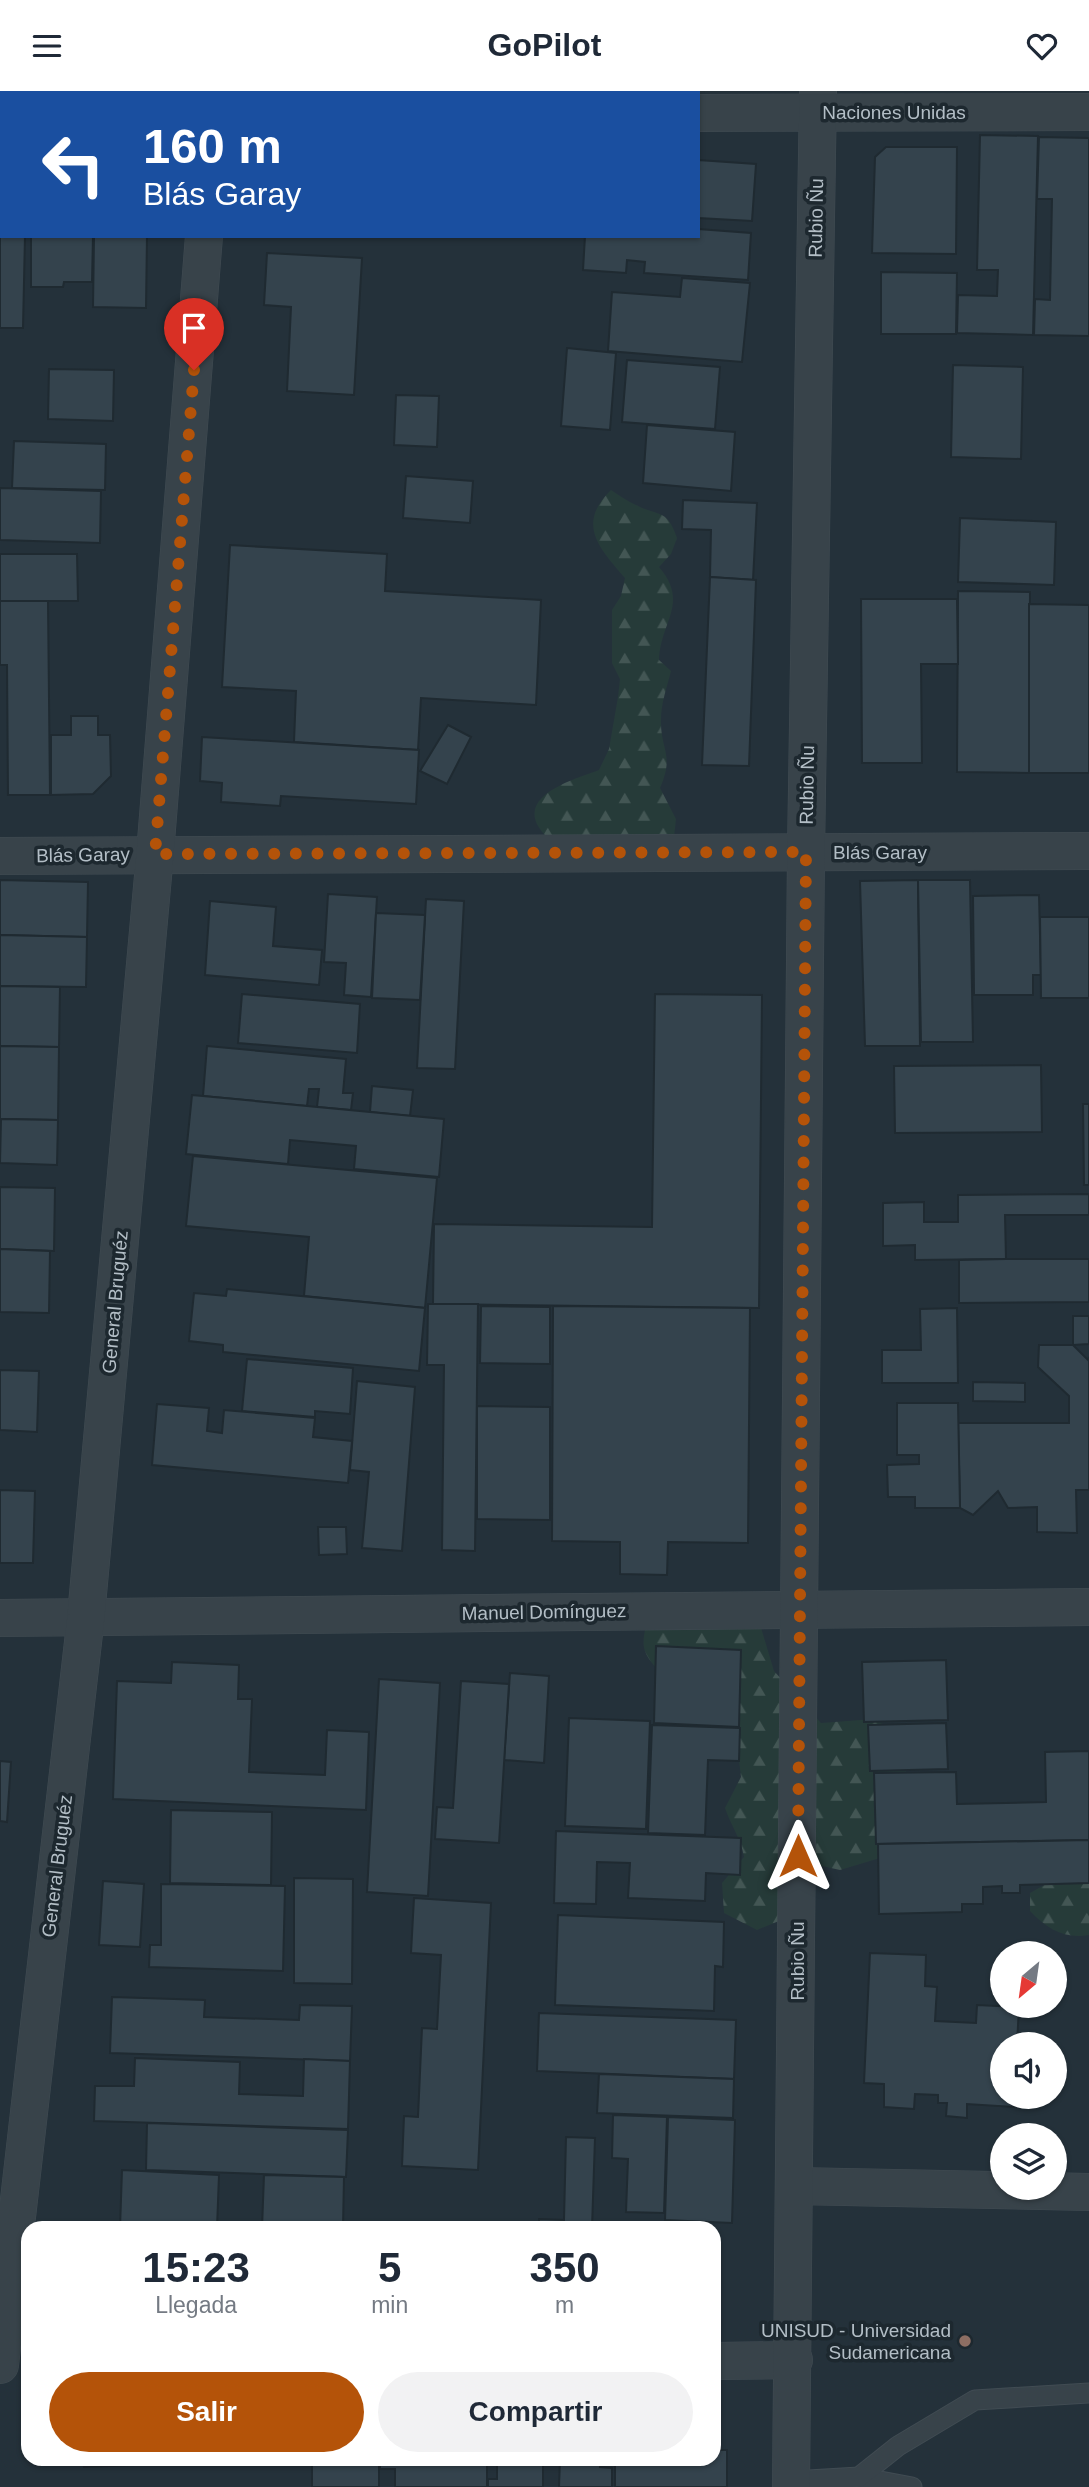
<!DOCTYPE html>
<html lang="es">
<meta charset="utf-8">
<style>
body{margin:0;font-family:Arial,sans-serif;background:#f2f2f3;color:#1f2937;height:100vh;display:flex;flex-direction:column;font-size:26px;white-space:nowrap}
*{box-sizing:border-box;margin:0}
p{font-size:23px;color:#747a83}
.icon{flex:none;width:38px;height:38px;fill:none;stroke:currentColor;stroke-width:2;stroke-linecap:round;stroke-linejoin:round}
.map{position:relative;flex:1;overflow:hidden}
.details{position:absolute;left:21px;top:2130px;width:700px;height:245px;display:flex;flex-direction:column;background:#fff;border-radius:21px;box-shadow:0 2px 5px #0004}
.details>*{flex:none}
.hud{position:absolute;left:0px;top:0px;width:700px;height:147px;box-shadow:0 2px 5px #0004;background:#1a4fa0;color:#fff;overflow:hidden}
.needle{width:46px;rotate:209deg}
.tools{position:absolute;left:990px;top:1850px;display:grid;gap:14px}
.tools a{display:grid;place-items:center;width:77px;height:77px;border-radius:50%;background:#fff;box-shadow:0 2px 5px #0004;font-size:35px}
.pin{position:absolute;display:grid;place-items:center;width:60px;height:60px;color:#fff;margin:-72px -30px;border-radius:50% 50% 50% 0;rotate:-45deg;box-shadow:0 0 7px #0007}
.pin .icon{rotate:45deg}
.me{position:absolute;width:77px;margin:-38px;rotate:0deg;stroke-linejoin:round;filter:drop-shadow(0 0 5px #0008)}
.turn{display:flex;align-items:center;gap:24px;height:147px;padding:0 28px;font-size:32px}
.turn .icon{width:91px;height:91px;stroke-width:2.5}
.turn b{display:block;font-size:49px;line-height:60px}
.eta{display:flex;justify-content:space-evenly;align-items:center;height:119px;text-align:center}
.eta b{font-size:42px;font-weight:800;line-height:49px}
.action{display:flex;gap:14px;margin-top:auto;padding:14px 28px}
.action a{flex:1;height:80px;border-radius:42px;background:#b45309;color:#fff;font-size:28px;font-weight:800;line-height:80px;text-align:center}
.action a+a{background:#f2f2f3;color:#1f2937}
header{display:flex;justify-content:space-between;align-items:center;height:91px;padding:0 28px;background:#fff;font-size:32px;font-weight:800}
.map>svg:first-child{display:block}
.forest{fill:url(#forest-firs)}
.building{fill:#34434d;stroke:#1f2a31;stroke-width:2}
.lines{fill:none;stroke-linecap:round;stroke-linejoin:round}
.lane-casing{stroke:#414c53;stroke-width:21}
.street-casing{stroke:#414c53;stroke-width:38}
.lane{stroke:#38434a;stroke-width:19}
.street{stroke:#38434a;stroke-width:37}
.route{stroke:#b45309;stroke-width:12;stroke-dasharray:0 21.6}
.education-dot{fill:#8d6e63;stroke:#1d282f;stroke-width:2.5}
.labels{text-anchor:middle;dominant-baseline:central;stroke-width:7;stroke-linejoin:round;paint-order:stroke}
.street-label{font-size:19px;fill:#b3bec6;stroke:#1d282f}
.poi-label{font-size:19px;fill:#b3bec6;stroke:#1d282f;text-anchor:end}
</style>
<header><svg class="icon" aria-label="menu" viewBox="0 0 24 24"><path d="M4 6h16M4 12h16M4 18h16"/></svg>GoPilot<svg class="icon" aria-label="heart" viewBox="0 0 24 24"><path d="M12 20l-8-8c-3-5 5-10 8-4 3-6 11-1 8 4z"/></svg></header>
<div class="map">
<svg width="1089" height="2396" viewBox="0 0 1089 2396">
<defs>
<pattern id="forest-firs" width="22" height="20" patternUnits="userSpaceOnUse" patternTransform="scale(1.75)"><rect width="22" height="20" fill="#263b39"/><path d="M5 1l3.5 6h-7zM16 11l3.5 6h-7z" fill="#435654"/></pattern>
</defs>
<rect width="100%" height="100%" fill="#24313a"/>
<g class="forest">
<path d="M611,399C619,404 627,410 636,414C659,426 667,417 677,447L671,463L659,476C690,512 660,531 659,569L671,580C667,596 661,612 661,628C660,659 675,663 660,697L676,728L674,746L573,763C564,757 552,751 545,744C509,706 575,688 599,679L609,658L618,606L620,588L612,572V519L621,505L625,487C599,457 576,433 611,399Z"/>
<path d="M648,1526L759,1530L774,1580L821,1632L874,1628L889,1637L905,1665L906,1682L880,1767L840,1779L822,1775L804,1777L791,1825L757,1839L724,1822L722,1792L744,1766C741,1747 731,1735 725,1717L741,1686L739,1669C723,1654 716,1643 712,1621C695,1608 651,1580 645,1560C641,1549 646,1537 648,1526Z"/>
<path d="M1089,1769V1844C1064,1848 1047,1838 1030,1820V1802Z"/>
</g>
<g class="building">
<path d="M980,44L1038,45L1033,244L957,242L958,204L997,205L998,179H977Z"/>
<path d="M1039,46L1089,47V245L1034,244L1035,208L1050,209L1052,108H1037Z"/>
<path d="M886,56H957L956,163L872,162L875,66Z"/>
<path d="M698,69L756,73L752,130L698,127Z"/>
<path d="M0,89L2,145H25L23,237H0Z"/>
<path d="M698,138L751,142L748,189L644,182L645,171L627,169L626,182L583,179L585,145H698Z"/>
<path d="M31,145H93L92,191H64L63,196H31Z"/>
<path d="M94,145H147L146,217L93,216Z"/>
<path d="M267,162L362,167L354,304L287,300L291,216L264,214Z"/>
<path d="M881,181L957,182L956,243H881Z"/>
<path d="M682,187L750,192L742,271L608,260L612,201L680,206Z"/>
<path d="M567,257L616,262L610,339L561,335Z"/>
<path d="M627,269L720,276L715,338L622,331Z"/>
<path d="M953,274L1023,276L1021,368L951,366Z"/>
<path d="M49,278L114,279L113,330L48,328Z"/>
<path d="M396,304L439,305L437,356L394,354Z"/>
<path d="M647,334L735,341L731,400L643,392Z"/>
<path d="M14,350L106,353L105,399L12,397Z"/>
<path d="M406,385L473,390L470,432L403,427Z"/>
<path d="M0,397L101,400L100,452L0,449Z"/>
<path d="M683,409L757,412L753,489L710,486L711,439L682,438Z"/>
<path d="M960,427L1056,431L1054,494L958,491Z"/>
<path d="M230,454L387,463L385,500L541,509L536,614L421,607L418,659L294,651L296,600L222,596Z"/>
<path d="M0,463H77L78,510H0Z"/>
<path d="M710,486L756,489L749,675L702,674Z"/>
<path d="M958,500L1030,501L1029,682L957,681Z"/>
<path d="M861,508H957L958,573H921L922,672H862Z"/>
<path d="M0,510H48L50,704H8L7,574H0Z"/>
<path d="M1029,513L1089,514V682H1029Z"/>
<path d="M71,625H98V644H110L111,685L93,703L51,704V644H71Z"/>
<path d="M448,634L471,646L447,693L420,680Z"/>
<path d="M202,646L419,659L416,713L281,705L280,715L221,711L222,692L200,690Z"/>
<path d="M0,789L88,791L87,846L0,844Z"/>
<path d="M918,789L920,955H865L860,790Z"/>
<path d="M918,789H970L973,951H921Z"/>
<path d="M328,803L377,806L371,906L344,904L346,872L324,871Z"/>
<path d="M1039,804L1041,884H1033V904H974L973,805Z"/>
<path d="M426,808L464,810L455,978L417,977Z"/>
<path d="M210,810L276,816L273,855L322,859L319,894L205,884Z"/>
<path d="M376,822L425,824L420,909L372,907Z"/>
<path d="M1040,826H1089V907H1041Z"/>
<path d="M0,844L87,846L86,896L0,895Z"/>
<path d="M0,895L60,896L59,956L0,955Z"/>
<path d="M242,903L360,913L357,962L238,952Z"/>
<path d="M655,903L762,904L759,1217L433,1213L434,1133L652,1136Z"/>
<path d="M0,955L59,956L58,1029L0,1028Z"/>
<path d="M207,955L346,968L343,1002H353L351,1019L317,1016L319,998H309L307,1015L203,1005Z"/>
<path d="M1041,974L1042,1041L895,1042L894,975Z"/>
<path d="M372,995L413,999L410,1025L370,1021Z"/>
<path d="M192,1004L444,1028L439,1086L354,1078L356,1055L290,1049L288,1073L186,1063Z"/>
<path d="M1083,1013H1089V1094H1084Z"/>
<path d="M1,1028L58,1029L57,1074L0,1072Z"/>
<path d="M193,1065L437,1087L425,1217L304,1205L309,1146L186,1135Z"/>
<path d="M0,1096L55,1097L54,1160L0,1158Z"/>
<path d="M1089,1103V1124H1005L1006,1168L915,1169V1154L883,1155V1112L924,1111V1131H958V1104Z"/>
<path d="M0,1158L50,1160L49,1222L0,1221Z"/>
<path d="M1006,1168H1089V1211L959,1212V1169Z"/>
<path d="M227,1198L425,1217L419,1280L223,1261V1254L189,1250L194,1202L226,1205Z"/>
<path d="M428,1213H478L475,1460L442,1459L444,1274H427Z"/>
<path d="M481,1215L550,1216V1273L480,1272Z"/>
<path d="M553,1215L750,1217L748,1452L668,1451L667,1484L620,1483V1451L552,1450Z"/>
<path d="M957,1217L958,1292H882V1259H921L920,1218Z"/>
<path d="M1073,1225H1089V1253L1073,1254Z"/>
<path d="M1039,1254H1073L1088,1269L1089,1266V1399H1076L1077,1442L1037,1441V1416L1008,1417L998,1400L973,1424L960,1417L958,1332H1069V1305L1038,1276Z"/>
<path d="M247,1268L353,1277L350,1323L315,1320V1326L242,1320Z"/>
<path d="M0,1279L39,1280L37,1341L0,1339Z"/>
<path d="M357,1290L415,1296L402,1460L362,1457L369,1381L350,1379Z"/>
<path d="M973,1291L1025,1292V1311L973,1310Z"/>
<path d="M897,1312H958L960,1417H915V1406H888L887,1374L919,1373V1364H897Z"/>
<path d="M157,1313L209,1317L207,1340L222,1342L224,1319L315,1327L313,1346L352,1350L348,1392L152,1374Z"/>
<path d="M477,1315L550,1316V1429L477,1428Z"/>
<path d="M0,1399L35,1400L33,1472H0Z"/>
<path d="M318,1436H346L347,1463L319,1464Z"/>
<path d="M656,1555L741,1559L739,1636L654,1632Z"/>
<path d="M946,1569L948,1629L864,1631L862,1571Z"/>
<path d="M172,1571L239,1574L238,1608H252L249,1681L325,1684L327,1639L369,1641L366,1719L113,1708L117,1590L171,1592Z"/>
<path d="M510,1582L549,1585L544,1672L504,1669Z"/>
<path d="M379,1588L440,1592L428,1805L367,1801Z"/>
<path d="M461,1590L509,1593L499,1752L435,1748L437,1716L453,1717Z"/>
<path d="M569,1627L650,1630L646,1738L565,1735Z"/>
<path d="M946,1632L948,1678L870,1680L868,1634Z"/>
<path d="M652,1634L740,1637L739,1670L708,1669L705,1744L648,1742Z"/>
<path d="M1089,1660V1749L876,1753L874,1682L956,1681L957,1713L1046,1711L1045,1661Z"/>
<path d="M0,1670L11,1671L7,1731L0,1730Z"/>
<path d="M171,1719L272,1721L271,1794L170,1792Z"/>
<path d="M556,1740L741,1747L740,1784L706,1782L705,1810L628,1807L630,1772L597,1771L596,1813L554,1812Z"/>
<path d="M1089,1749V1792L1020,1794V1802H1002V1795L983,1796V1813H962V1821L879,1823L878,1753Z"/>
<path d="M294,1787L353,1788L352,1893L294,1892Z"/>
<path d="M103,1790L144,1793L140,1856L99,1854Z"/>
<path d="M161,1793L285,1795L283,1880L149,1876L150,1854H161Z"/>
<path d="M414,1807L491,1812L478,2079L402,2075L404,2025L418,2026L422,1937L437,1938L441,1864L411,1862Z"/>
<path d="M558,1824L724,1831L723,1876L715,1875L714,1920L555,1914Z"/>
<path d="M870,1862L926,1864L925,1895L937,1896L935,1930L976,1932L977,1914L1019,1916L1017,1953H1003V2006H1015L1014,2016L967,2013V2027L946,2025L947,2012H938V2004L915,2003L914,2018L884,2016V1993L864,1992Z"/>
<path d="M112,1906L205,1909L204,1926L299,1929L300,1914L352,1915L350,1970L110,1962Z"/>
<path d="M539,1922L736,1929L734,1988L537,1980Z"/>
<path d="M135,1967L240,1971L239,2003L303,2005L304,1968L350,1970L348,2038L94,2030L95,1995H134Z"/>
<path d="M599,1983L734,1988L733,2027L597,2022Z"/>
<path d="M613,2024L667,2026L664,2122L626,2121L628,2068L612,2067Z"/>
<path d="M668,2026L735,2029L732,2132L665,2129Z"/>
<path d="M147,2032L348,2039L346,2086L146,2079Z"/>
<path d="M566,2046L595,2047L592,2137H539V2128L564,2129Z"/>
<path d="M122,2079L219,2084L217,2137H120Z"/>
<path d="M264,2084L344,2086L343,2137H262Z"/>
<path d="M714,2359H727V2396H615V2368H714Z"/>
<path d="M83,2368H184V2372L84,2376Z"/>
<rect x="312" y="2368" width="67" height="28"/>
<path d="M380,2368H487V2396H395V2378H380Z"/>
<path d="M497,2368H543V2396H488V2388H497Z"/>
<path d="M560,2368H601L600,2376L612,2377V2396H559Z"/>
</g>
<g class="lines">
<defs>
<g id="lane">
<path d="M859,2386L912,2396"/>
<path d="M792,2390L859,2386L898,2355L975,2309L1089,2302"/>
</g>
<g id="street">
<path d="M216,2V0"/>
<path d="M698,22L1089,21"/>
<path d="M0,26H2"/>
<path d="M0,765L1089,760"/>
<path d="M0,1527L1089,1516"/>
<path d="M795,2095L1089,2101"/>
<path d="M714,2270L794,2269"/>
<path d="M0,2274L86,1525L155,763L204,145"/>
<path d="M791,2396L806,761L818,0"/>
</g>
</defs>
<use href="#lane" class="lane-casing"/>
<use href="#street" class="street-casing"/>
<use href="#lane" class="lane"/>
<use href="#street" class="street"/>
</g>
<g class="lines">
<path class="route" d="M194,279L155,763L806,761L798,1765"/>
</g>
<circle class="education-dot" cx="965" cy="2250" r="7"/>
<g class="labels">
<g class="street-label">
<text x="894" y="21">Naciones Unidas</text>
<text transform="translate(816 127) rotate(-89)">Rubio Ñu</text>
<text transform="translate(807 694) rotate(-89)">Rubio Ñu</text>
<text x="880" y="761">Blás Garay</text>
<text transform="translate(83 764) rotate(-1)">Blás Garay</text>
<text transform="translate(115 1211) rotate(-85)">General Bruguéz</text>
<text transform="translate(544 1521) rotate(-1)">Manuel Domínguez</text>
<text transform="translate(57 1775) rotate(-83)">General Bruguéz</text>
<text transform="translate(797 1870) rotate(-90)">Rubio Ñu</text>
</g>
<g class="poi-label">
<text x="951" y="2239">UNISUD - Universidad<tspan x="951" dy="22">Sudamericana</tspan></text>
</g>
</g>
</svg>
<div class="tools">
<a><svg class="needle" viewBox="-14 -14 28 28"><path d="M0-13l5 13h-10z" fill="#e53935"/><path d="M0 13l5-13h-10z" fill="#747a83"/></svg></a>
<a><svg class="icon" aria-label="sound" viewBox="0 0 24 24"><path d="M4 9h4l5-4v14l-5-4H4zM17 9q2 3 0 6"/></svg></a>
<a><svg class="icon" aria-label="layers" viewBox="0 0 24 24"><path d="M12 4l9 5-9 5-9-5zM3 14l9 5 9-5"/></svg></a>
</div>
<div class="pin" style="left:194px;top:279px;background:#d93025"><svg class="icon" aria-label="arrive" viewBox="0 0 24 24"><path d="M6 21V4h12l-3 4 3 4H6"/></svg></div>
<svg class="me" style="left:798px;top:1765px" viewBox="-20 -20 40 40"><path d="M0-17L14 15 0 8-14 15z" fill="#b45309" stroke="#fff" stroke-width="4"/></svg>
<div class="hud">
<div class="turn"><svg class="icon" aria-label="left" viewBox="0 0 24 24"><path d="M17 20v-9H6M10 6l-5 5 5 5"/></svg><div><b>160 m</b>Blás Garay</div></div>
</div>
<section class="details">
<div class="eta">
<div><b>15:23</b><p>Llegada</p></div>
<div><b>5</b><p>min</p></div>
<div><b>350</b><p>m</p></div>
</div>
<div class="action"><a>Salir</a><a>Compartir</a></div>
</section>
</div>
